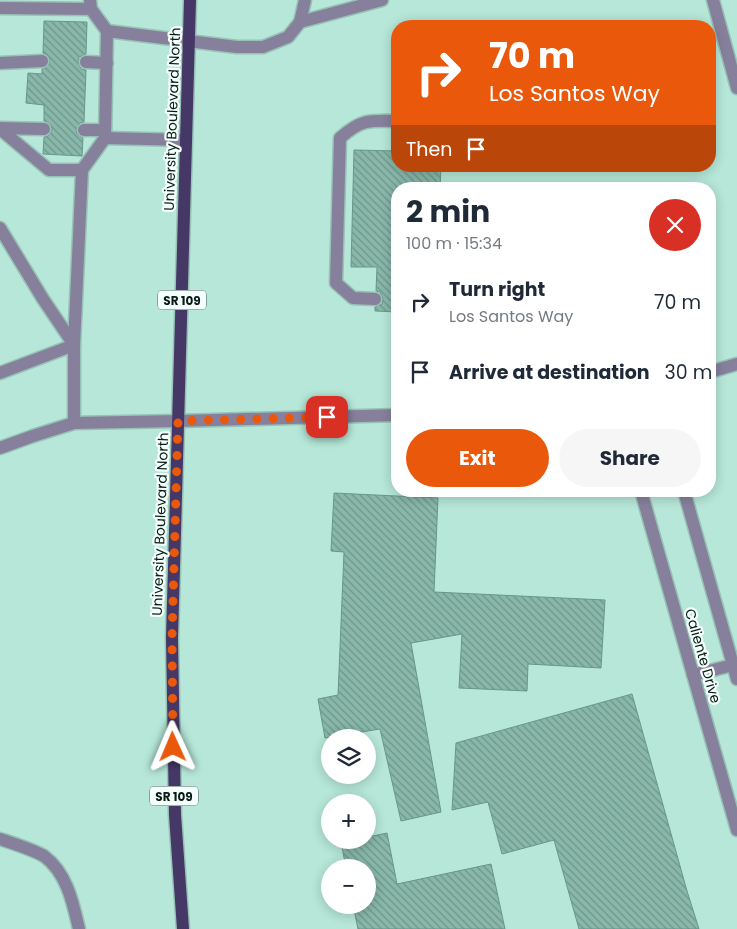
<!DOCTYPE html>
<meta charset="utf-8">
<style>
body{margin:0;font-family:Poppins,sans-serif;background:#f6f6f7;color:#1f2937;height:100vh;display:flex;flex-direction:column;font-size:19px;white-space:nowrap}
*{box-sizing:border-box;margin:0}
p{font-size:16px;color:#747a83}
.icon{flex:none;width:28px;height:28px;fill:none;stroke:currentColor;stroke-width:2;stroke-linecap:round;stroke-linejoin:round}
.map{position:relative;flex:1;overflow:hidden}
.drawer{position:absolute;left:391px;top:182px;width:325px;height:315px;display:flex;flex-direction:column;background:#fff;border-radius:20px;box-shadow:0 2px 12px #0003}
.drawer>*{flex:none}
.guide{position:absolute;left:391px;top:20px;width:325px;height:152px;border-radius:20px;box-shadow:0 2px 12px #0003;background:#ea580c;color:#fff;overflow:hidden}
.tools{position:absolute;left:321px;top:729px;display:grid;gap:10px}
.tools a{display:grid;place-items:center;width:55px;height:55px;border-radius:50%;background:#fff;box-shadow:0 2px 12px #0003;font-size:25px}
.pin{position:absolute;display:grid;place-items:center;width:42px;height:42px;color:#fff;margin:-21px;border-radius:10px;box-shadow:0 2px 8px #0006}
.me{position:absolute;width:55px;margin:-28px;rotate:359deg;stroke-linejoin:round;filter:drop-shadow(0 0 4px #0008)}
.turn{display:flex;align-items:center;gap:18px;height:105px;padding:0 15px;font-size:22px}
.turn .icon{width:65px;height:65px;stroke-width:2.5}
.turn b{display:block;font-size:35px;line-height:42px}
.then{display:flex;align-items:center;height:48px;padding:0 15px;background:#0003;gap:10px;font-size:19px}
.round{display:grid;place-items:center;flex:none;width:52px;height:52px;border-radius:26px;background:#f6f6f7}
.headline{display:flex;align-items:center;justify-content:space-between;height:85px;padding:0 15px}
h1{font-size:30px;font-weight:700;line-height:38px}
.primary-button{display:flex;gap:10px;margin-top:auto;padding:10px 15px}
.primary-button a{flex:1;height:58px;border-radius:30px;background:#ea580c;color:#fff;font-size:20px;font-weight:700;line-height:58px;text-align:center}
.primary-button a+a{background:#f6f6f7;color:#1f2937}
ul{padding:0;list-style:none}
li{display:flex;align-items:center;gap:15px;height:70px;padding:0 15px}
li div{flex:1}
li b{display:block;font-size:19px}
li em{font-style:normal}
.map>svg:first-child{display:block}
.building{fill:url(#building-back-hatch);stroke:#68978a}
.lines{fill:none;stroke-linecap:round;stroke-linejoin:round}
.lane-casing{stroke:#97c2b6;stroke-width:15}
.street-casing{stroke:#97c2b6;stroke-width:15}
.primary-casing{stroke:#97c2b6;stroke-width:15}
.lane{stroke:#87809c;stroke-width:12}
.street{stroke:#87809c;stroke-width:12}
.primary{stroke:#453766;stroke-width:12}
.route{stroke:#ea580c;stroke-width:9;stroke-dasharray:0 16.2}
.labels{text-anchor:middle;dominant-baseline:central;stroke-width:4.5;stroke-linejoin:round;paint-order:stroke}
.shield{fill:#f4fefb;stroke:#4f5f5b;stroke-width:1}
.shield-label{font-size:12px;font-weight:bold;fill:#081b16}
.street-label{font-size:14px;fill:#081b16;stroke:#f4fefb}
</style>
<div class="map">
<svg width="737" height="929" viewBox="0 0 737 929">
<defs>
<pattern id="building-back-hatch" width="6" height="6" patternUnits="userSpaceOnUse" patternTransform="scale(1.25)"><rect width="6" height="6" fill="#89b8ab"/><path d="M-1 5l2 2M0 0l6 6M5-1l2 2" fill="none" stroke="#6e958a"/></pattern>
</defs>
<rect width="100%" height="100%" fill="#b6e7d9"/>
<g class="building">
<path d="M44,21L87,22L86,54L79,57L78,62L81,69L86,70L84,122L80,123L76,130L77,134L83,138L82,156L43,154L44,137L48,136L52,130L51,125L44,121V105L26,103L28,73L42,74V69L49,64V57L43,53Z"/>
<path d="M354,150L398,151V166H441L440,189H398V312L375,311V307L382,304L383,299L380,292L376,291L377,267H351Z"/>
<path d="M334,493L438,498L434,592L605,600L601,668L528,664L527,691L459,688L462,634L411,643L441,812L401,821L380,729L325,738L318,699L338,695L344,552L331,551Z"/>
<path d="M632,694L687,891L699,929H579L554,840L502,854L488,802L452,810L456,743Z"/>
<path d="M387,833L397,884L491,864L505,929H358L353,905H368V868H346L341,842L368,840V837Z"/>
</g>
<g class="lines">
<defs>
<g id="lane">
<path d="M713,0L737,88"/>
<path d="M0,8L91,9"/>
<path d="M300,22L382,0"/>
<path d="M107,31L237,47H263L288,37L300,22L305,0"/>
<path d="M86,62L107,63"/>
<path d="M0,63L42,61"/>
<path d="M0,128L44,129"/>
<path d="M0,129L49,170H82"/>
<path d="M84,130H105"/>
<path d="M105,138L186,140"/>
<path d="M0,228L43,299L74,345L0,373"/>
<path d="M375,299L353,298L336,283L340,138C361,119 370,120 398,121"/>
<path d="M74,423V345L82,170L105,138L107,31L91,9L90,0"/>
<path d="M0,448L33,436L74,423L178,421"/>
<path d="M0,839C12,843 34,850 44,856C67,873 73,903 79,929"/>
</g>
<g id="street">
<path d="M710,372L737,364"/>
<path d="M178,421L398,415"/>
<path d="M641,491L737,830"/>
<path d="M684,491L737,679"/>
<path d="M693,675L733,665"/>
</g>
<path id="primary" d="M183,929L175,815L172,638L190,0"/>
</defs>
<use href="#lane" class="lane-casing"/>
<use href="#street" class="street-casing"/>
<use href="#primary" class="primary-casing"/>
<use href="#lane" class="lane"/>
<use href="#street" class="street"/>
<use href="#primary" class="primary"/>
</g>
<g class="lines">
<path class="route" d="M173,747L172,638L178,421L327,417"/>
</g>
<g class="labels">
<g class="shield">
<rect x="158" y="290.5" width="48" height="19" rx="4"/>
<rect x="150" y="786.5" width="48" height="19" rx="4"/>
</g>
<g class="shield-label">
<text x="182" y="300">SR 109</text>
<text x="174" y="796">SR 109</text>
</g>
<g class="street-label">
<text transform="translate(172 119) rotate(-88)">University Boulevard North</text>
<text transform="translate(160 524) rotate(-88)">University Boulevard North</text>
<text transform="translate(703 656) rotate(74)">Caliente Drive</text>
</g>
</g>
</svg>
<div class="tools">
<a><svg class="icon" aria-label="layers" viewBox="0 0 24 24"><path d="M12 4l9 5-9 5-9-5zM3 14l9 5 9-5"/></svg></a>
<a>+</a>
<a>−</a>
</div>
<div class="pin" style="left:327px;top:417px;background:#d93025"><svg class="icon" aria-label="arrive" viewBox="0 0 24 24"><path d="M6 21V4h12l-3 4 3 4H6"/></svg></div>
<svg class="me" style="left:173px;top:747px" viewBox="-20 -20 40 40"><path d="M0-17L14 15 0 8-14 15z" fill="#ea580c" stroke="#fff" stroke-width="4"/></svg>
<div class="guide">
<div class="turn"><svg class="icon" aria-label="right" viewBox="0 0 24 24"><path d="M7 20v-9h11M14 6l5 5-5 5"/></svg><div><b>70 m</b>Los Santos Way</div></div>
<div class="then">Then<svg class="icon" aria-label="arrive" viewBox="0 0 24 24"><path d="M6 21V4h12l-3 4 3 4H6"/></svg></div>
</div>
<section class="drawer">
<div class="headline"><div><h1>2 min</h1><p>100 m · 15:34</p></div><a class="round" style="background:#d93025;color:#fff"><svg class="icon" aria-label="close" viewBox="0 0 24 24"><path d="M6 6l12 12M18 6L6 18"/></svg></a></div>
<ul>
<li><svg class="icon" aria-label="right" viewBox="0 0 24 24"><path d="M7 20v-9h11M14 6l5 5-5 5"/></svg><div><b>Turn right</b><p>Los Santos Way</p></div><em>70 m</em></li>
<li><svg class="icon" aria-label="arrive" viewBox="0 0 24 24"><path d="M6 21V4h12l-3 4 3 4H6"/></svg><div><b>Arrive at destination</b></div><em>30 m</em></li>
</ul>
<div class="primary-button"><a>Exit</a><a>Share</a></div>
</section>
</div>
